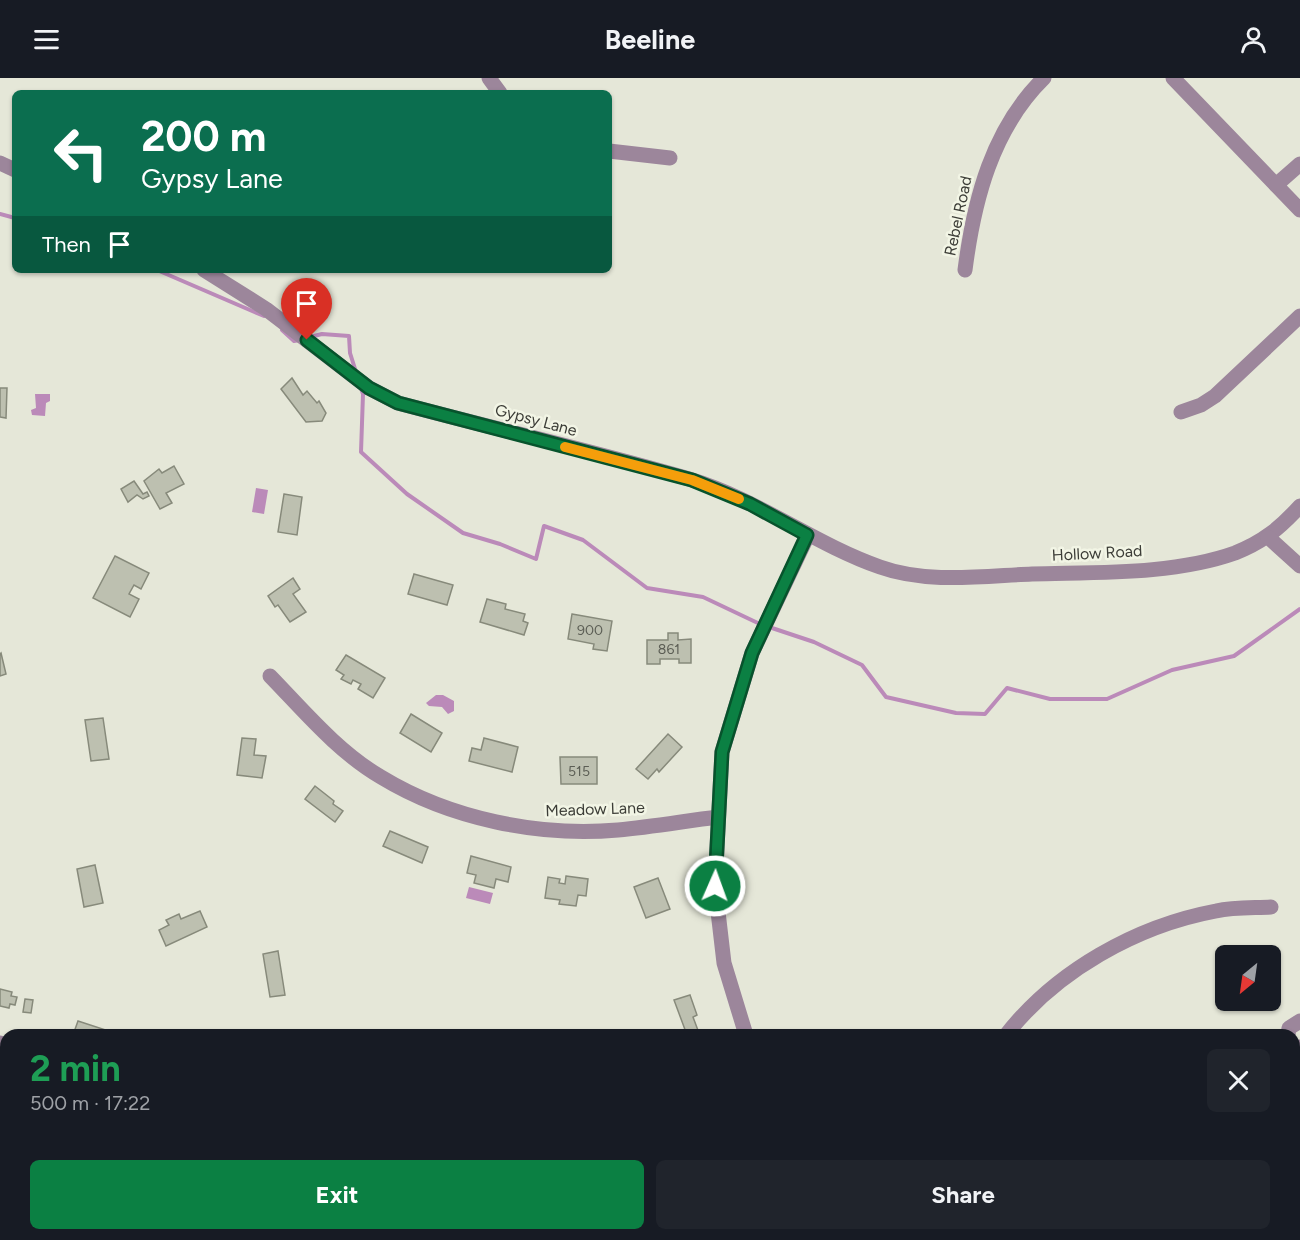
<!DOCTYPE html>
<meta charset="utf-8">
<style>
body{margin:0;font-family:Figtree,sans-serif;background:#20242c;color:#f1f3f6;height:100vh;display:flex;flex-direction:column;font-size:22px;white-space:nowrap}
*{box-sizing:border-box;margin:0}
p{font-size:20px;color:#9ea1a6}
.icon{flex:none;width:33px;height:33px;fill:none;stroke:currentColor;stroke-width:2;stroke-linecap:round;stroke-linejoin:round}
.map{position:relative;flex:1;overflow:hidden}
.drawer{position:absolute;left:0px;top:951px;width:1300px;height:212px;display:flex;flex-direction:column;background:#171b24;border-radius:18px 18px 0 0;box-shadow:0 2px 4px #0004}
.drawer>*{flex:none}
.guide{position:absolute;left:12px;top:12px;width:600px;height:183px;border-radius:9px;box-shadow:0 2px 4px #0004;background:#0b6e4f;color:#fff;overflow:hidden}
.needle{width:39px;rotate:209deg}
.controls{position:absolute;left:1215px;top:867px;display:grid;gap:12px}
.controls a{display:grid;place-items:center;width:66px;height:66px;border-radius:9px;background:#171b24;box-shadow:0 2px 4px #0004;font-size:30px}
.pin{position:absolute;display:grid;place-items:center;width:51px;height:51px;color:#fff;margin:-62px -26px;border-radius:50% 50% 50% 0;rotate:-45deg;box-shadow:0 0 6px #0007}
.pin .icon{rotate:45deg}
.me{position:absolute;width:66px;margin:-33px;rotate:2deg;stroke-linejoin:round;filter:drop-shadow(0 0 4px #0008)}
.turn{display:flex;align-items:center;gap:21px;height:126px;padding:0 30px;font-size:27px}
.turn .icon{width:78px;height:78px;stroke-width:2.5}
.turn b{display:block;font-size:42px;line-height:51px}
.then{display:flex;align-items:center;height:57px;padding:0 30px;background:#0003;gap:12px;font-size:22px}
.round{display:grid;place-items:center;flex:none;width:63px;height:63px;border-radius:9px;background:#20242c}
.head{display:flex;align-items:center;justify-content:space-between;height:102px;padding:0 30px}
h1{font-size:36px;font-weight:700;line-height:45px;color:#1e9e55}
.button{display:flex;gap:12px;margin-top:auto;padding:12px 30px}
.button a{flex:1;height:69px;border-radius:9px;background:#0b8043;color:#fff;font-size:24px;font-weight:700;line-height:69px;text-align:center}
.button a+a{background:#20242c;color:#f1f3f6}
header{display:flex;justify-content:space-between;align-items:center;height:78px;padding:0 30px;background:#171b24;font-size:27px;font-weight:700}
.map>svg:first-child{display:block}
.water{fill:#bb8ab9}
.lines{fill:none;stroke-linecap:round;stroke-linejoin:round}
.stream{stroke:#bb8ab9;stroke-width:4}
.building{fill:#bdc0b0;stroke:#878a7b;stroke-width:1.5}
.minor{stroke:#9c869b;stroke-width:15}
.route-casing{stroke:#07532c;stroke-width:15}
.route{stroke:#0b8043;stroke-width:10}
.slow{stroke:#f59e0b;stroke-width:10}
.labels{text-anchor:middle;dominant-baseline:central;stroke-width:5;stroke-linejoin:round;paint-order:stroke}
.number-label{font-size:14px;fill:#5c5e55}
.street-label{font-size:16px;fill:#3c3d37;stroke:#f2f5e5}
</style>
<header><svg class="icon" aria-label="menu" viewBox="0 0 24 24"><path d="M4 6h16M4 12h16M4 18h16"/></svg>Beeline<svg class="icon" aria-label="person" viewBox="0 0 24 24"><circle cx="12" cy="8" r="4"/><path d="M4 21q1-7 8-7t8 7"/></svg></header>
<div class="map">
<svg width="1300" height="1162" viewBox="0 0 1300 1162">
<rect width="100%" height="100%" fill="#e5e7d8"/>
<g class="water">
<path d="M35,316H50V323L46,325L45,338L32,337L31,332L36,330Z"/>
<path d="M256,410L268,412L264,436L252,434Z"/>
<path d="M436,617H443L454,623V633L448,636L442,629L429,628L426,625Z"/>
<path d="M469,809L493,815L490,826L466,820Z"/>
</g>
<g class="lines">
<g class="stream">
<path d="M0,136L15,140"/>
<path d="M157,192L264,238"/>
<path d="M282,252L294,263L300,262"/>
<path d="M310,259L322,256L349,258L350,275L356,294"/>
<path d="M361,310L363,316L361,374L407,416L463,455L500,466L536,481L544,448L583,462L647,510L703,519L762,547"/>
<path d="M769,549L814,564L862,587L886,619L956,635L985,636L1007,610L1050,621H1107L1172,592L1234,578L1300,531"/>
</g>
</g>
<g class="building">
<path d="M292,300L303,317L307,313L317,325L319,323L326,335L322,343L306,344L281,311Z"/>
<path d="M0,310H7L6,340L0,339Z"/>
<path d="M174,388L184,406L166,415L172,425L160,431L144,403L159,391L162,395Z"/>
<path d="M134,403L143,416L147,414L149,418L143,421L137,417L128,424L121,411Z"/>
<path d="M284,416L302,419L297,457L278,454Z"/>
<path d="M115,478L149,495L141,511L134,507L129,516L139,521L130,539L93,520Z"/>
<path d="M414,496L453,507L447,527L408,516Z"/>
<path d="M293,500L300,511L293,516L306,534L290,544L278,527L275,529L268,518Z"/>
<path d="M487,521L506,526L505,531L525,536L523,543L528,545L524,557L480,544Z"/>
<path d="M572,536L612,543L607,573L593,571L594,566L568,561Z"/>
<path d="M668,555H678V562L691,561V585H679V581H660V586H647V562H668Z"/>
<path d="M1,575L6,596L0,598V576Z"/>
<path d="M346,577L385,600L373,620L358,611L361,606L353,602L351,606L341,601L344,597L336,592Z"/>
<path d="M411,636L442,655L431,674L400,655Z"/>
<path d="M103,640L109,681L91,683L85,642Z"/>
<path d="M668,656L682,669L659,694L657,691L648,701L636,691Z"/>
<path d="M242,660L256,661L254,677L266,678L262,700L237,697Z"/>
<path d="M484,660L518,669L512,694L469,683L472,670L481,672Z"/>
<path d="M560,679H597V706H561Z"/>
<path d="M315,708L334,723L333,726L343,733L335,744L305,721Z"/>
<path d="M390,753L428,769L422,785L383,768Z"/>
<path d="M471,778L511,789L508,804L496,801L494,810L474,805L476,797L467,795Z"/>
<path d="M95,787L103,825L84,829L77,791Z"/>
<path d="M566,798L588,801L586,818L578,817L576,828L559,826L560,822L545,820L548,799L560,801L559,805L565,806Z"/>
<path d="M658,800L670,831L646,840L634,809Z"/>
<path d="M200,833L207,849L166,868L159,852L169,847L166,842L179,836L181,841Z"/>
<path d="M278,873L285,917L270,919L263,876Z"/>
<path d="M0,911L12,914L11,918L17,919L15,927L10,926L9,930L0,928Z"/>
<path d="M690,917L697,937L693,939L699,955L694,957H687L674,922Z"/>
<path d="M25,921L33,922L31,935L23,934Z"/>
<path d="M78,943L118,956L117,957H73Z"/>
</g>
<g class="lines">
<g class="minor">
<path d="M489,0L500,15"/>
<path d="M1173,0L1300,132"/>
<path d="M609,73L670,80"/>
<path d="M0,85L15,92"/>
<path d="M1276,107L1300,86"/>
<path d="M204,192L266,231L369,310L398,325C495,351 593,373 689,401C757,421 814,466 880,489C927,506 983,498 1032,496C1097,494 1173,497 1235,475C1263,464 1280,450 1300,428"/>
<path d="M965,192C974,122 992,51 1044,0"/>
<path d="M1181,334L1201,327L1215,318L1300,238"/>
<path d="M1268,459L1300,488"/>
<path d="M270,598C304,633 338,674 381,699C450,741 539,759 618,752C652,749 685,743 718,739"/>
<path d="M746,957L724,885L715,808L722,674L752,575L808,457"/>
<path d="M1006,957C1056,893 1136,848 1216,833C1234,829 1253,830 1271,829"/>
<path d="M1288,957L1289,950L1300,943"/>
<path d="M0,965L6,968"/>
<path d="M1294,973L1300,969"/>
<path d="M1294,1046L1300,1052"/>
<path d="M387,1156L398,1162"/>
<path d="M979,1156L985,1162"/>
</g>
</g>
<g class="lines">
<defs>
<path id="route" d="M307,262L369,310L398,325L692,402L750,426L807,457L752,575L722,674L715,808"/>
</defs>
<use href="#route" class="route-casing"/>
<use href="#route" class="route"/>
<path class="slow" d="M565,369L692,402L739,421"/>
</g>
<g class="labels">
<g class="number-label">
<text x="590" y="552">900</text>
<text x="669" y="571">861</text>
<text x="579" y="693">515</text>
</g>
<g class="street-label">
<text transform="translate(958 138) rotate(-78)">Rebel Road</text>
<text transform="translate(536 342) rotate(15)">Gypsy Lane</text>
<text transform="translate(1097 475) rotate(-3)">Hollow Road</text>
<text transform="translate(595 731) rotate(-2)">Meadow Lane</text>
</g>
</g>
</svg>
<div class="controls">
<a><svg class="needle" viewBox="-14 -14 28 28"><path d="M0-13l5 13h-10z" fill="#e53935"/><path d="M0 13l5-13h-10z" fill="#9ea1a6"/></svg></a>
</div>
<div class="pin" style="left:307px;top:262px;background:#d93025"><svg class="icon" aria-label="arrive" viewBox="0 0 24 24"><path d="M6 21V4h12l-3 4 3 4H6"/></svg></div>
<svg class="me" style="left:715px;top:808px" viewBox="-20 -20 40 40"><circle r="17" fill="#0b8043" stroke="#fff" stroke-width="3"/><path d="M0-11L8 9 0 5-8 9z" fill="#fff"/></svg>
<div class="guide">
<div class="turn"><svg class="icon" aria-label="left" viewBox="0 0 24 24"><path d="M17 20v-9H6M10 6l-5 5 5 5"/></svg><div><b>200 m</b>Gypsy Lane</div></div>
<div class="then">Then<svg class="icon" aria-label="arrive" viewBox="0 0 24 24"><path d="M6 21V4h12l-3 4 3 4H6"/></svg></div>
</div>
<section class="drawer">
<div class="head"><div><h1>2 min</h1><p>500 m · 17:22</p></div><a class="round"><svg class="icon" aria-label="close" viewBox="0 0 24 24"><path d="M6 6l12 12M18 6L6 18"/></svg></a></div>
<div class="button"><a>Exit</a><a>Share</a></div>
</section>
</div>
